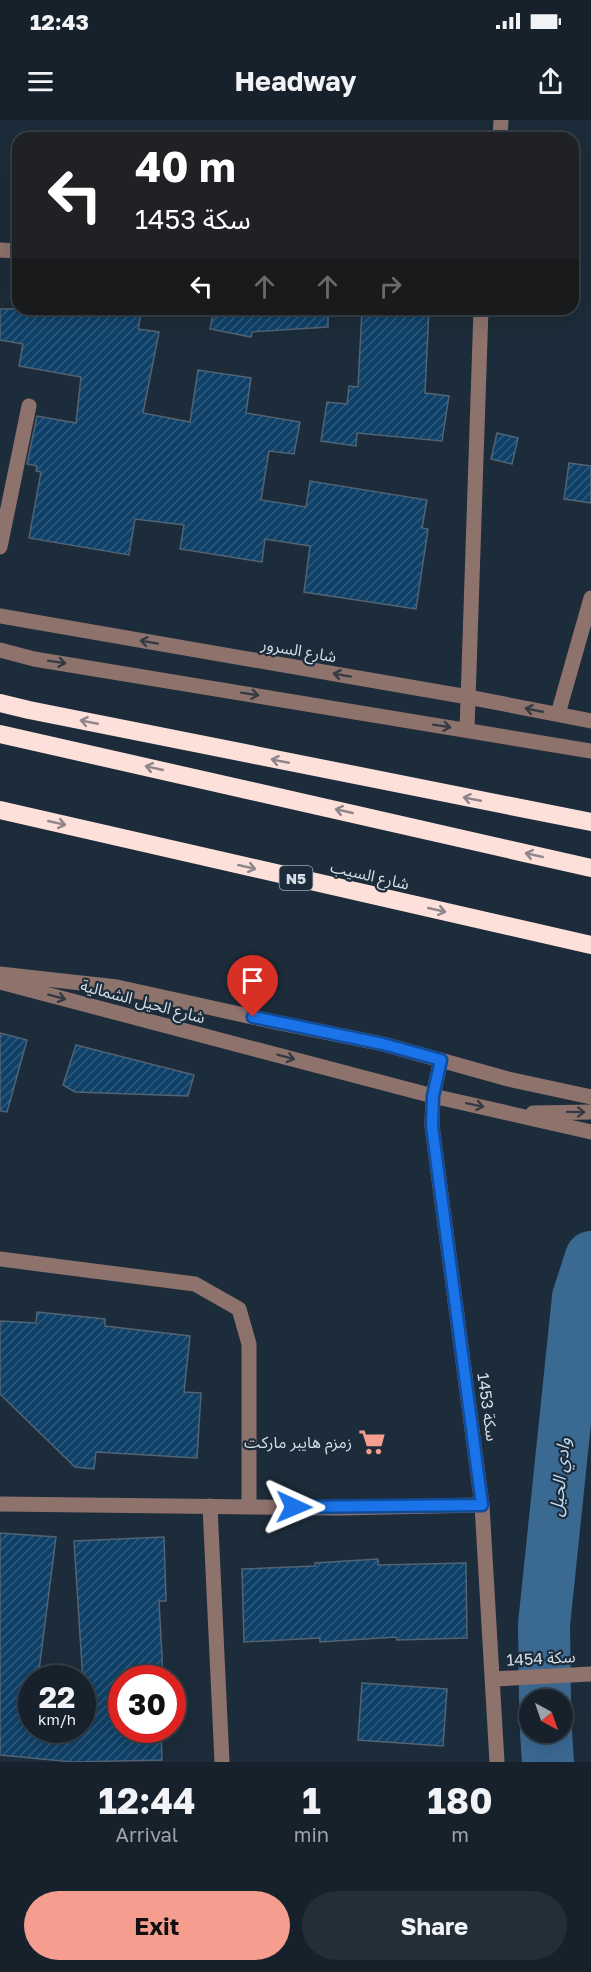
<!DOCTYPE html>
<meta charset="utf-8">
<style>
body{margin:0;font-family:"Golos Text","Noto Sans Arabic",sans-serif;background:#232e38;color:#f1f3f6;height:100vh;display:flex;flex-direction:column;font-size:22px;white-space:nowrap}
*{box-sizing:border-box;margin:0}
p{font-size:20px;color:#9ea3a9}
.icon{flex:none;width:33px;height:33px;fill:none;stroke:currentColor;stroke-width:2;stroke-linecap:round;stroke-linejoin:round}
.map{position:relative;height:1642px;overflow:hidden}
.drawer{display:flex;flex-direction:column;background:#16212c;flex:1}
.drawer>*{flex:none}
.banner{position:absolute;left:12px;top:12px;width:567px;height:183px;border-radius:18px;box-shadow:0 6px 24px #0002,0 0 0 2px #353e48;background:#202124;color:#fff;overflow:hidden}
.needle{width:39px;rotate:140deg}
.tools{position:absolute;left:519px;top:1569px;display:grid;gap:12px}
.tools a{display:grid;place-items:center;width:54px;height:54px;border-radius:50%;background:#16212c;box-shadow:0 6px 24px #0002,0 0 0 2px #353e48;font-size:30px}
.speed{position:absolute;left:18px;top:1545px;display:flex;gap:12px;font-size:30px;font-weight:700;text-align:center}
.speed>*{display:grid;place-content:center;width:78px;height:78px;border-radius:50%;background:#16212c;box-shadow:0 6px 24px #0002,0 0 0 2px #353e48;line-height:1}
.speed small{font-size:15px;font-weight:400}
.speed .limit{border:9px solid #d22;background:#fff;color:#111}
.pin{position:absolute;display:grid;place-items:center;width:51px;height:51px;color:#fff;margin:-62px -26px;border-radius:50% 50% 50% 0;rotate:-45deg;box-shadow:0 0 6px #0007}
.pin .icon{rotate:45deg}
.me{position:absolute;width:66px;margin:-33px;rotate:91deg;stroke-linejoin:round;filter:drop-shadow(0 0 4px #0008)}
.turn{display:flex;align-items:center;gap:21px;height:126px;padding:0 24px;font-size:27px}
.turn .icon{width:78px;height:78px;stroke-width:2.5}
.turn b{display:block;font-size:42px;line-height:51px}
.lanes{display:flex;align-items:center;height:57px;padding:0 24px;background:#0003;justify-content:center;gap:30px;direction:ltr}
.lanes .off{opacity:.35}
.eta{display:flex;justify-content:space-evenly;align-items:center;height:102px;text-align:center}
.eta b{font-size:36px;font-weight:700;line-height:42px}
.cta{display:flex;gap:12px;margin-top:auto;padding:12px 24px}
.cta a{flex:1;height:69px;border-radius:36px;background:#f59d8e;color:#111;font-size:24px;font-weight:700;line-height:69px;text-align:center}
.cta a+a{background:#232e38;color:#f1f3f6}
.status{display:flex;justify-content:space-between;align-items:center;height:42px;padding:0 30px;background:#16212c;direction:ltr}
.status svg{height:16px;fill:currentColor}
header{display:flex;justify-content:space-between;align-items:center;height:78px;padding:0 24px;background:#16212c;font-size:27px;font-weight:700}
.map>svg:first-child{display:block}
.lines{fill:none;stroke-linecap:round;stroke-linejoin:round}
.river{stroke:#3a6992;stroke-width:52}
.building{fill:url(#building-hatch);stroke:#526373;stroke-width:1.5}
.minor{stroke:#8e726c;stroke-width:15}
.highway{stroke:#fee0db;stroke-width:18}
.oneway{stroke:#343a44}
.oneway2{stroke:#8e868a}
.route-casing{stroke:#114b97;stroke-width:15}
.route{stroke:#1a73e8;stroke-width:10}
.labels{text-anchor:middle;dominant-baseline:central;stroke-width:4.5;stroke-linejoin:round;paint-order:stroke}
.shield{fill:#1d2c3a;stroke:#9da9b3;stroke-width:1.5}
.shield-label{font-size:15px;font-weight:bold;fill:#d4dee7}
.street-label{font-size:16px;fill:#d4dee7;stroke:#1d2c3a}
.poi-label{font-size:16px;fill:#d4dee7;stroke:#1d2c3a;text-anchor:end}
.water-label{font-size:18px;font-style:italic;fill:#c1ddf6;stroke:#1d2c3a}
</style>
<div class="status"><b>12:43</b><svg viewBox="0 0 49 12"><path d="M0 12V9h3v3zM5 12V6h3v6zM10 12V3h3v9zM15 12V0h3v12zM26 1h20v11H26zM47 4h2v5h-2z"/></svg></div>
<header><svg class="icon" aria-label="menu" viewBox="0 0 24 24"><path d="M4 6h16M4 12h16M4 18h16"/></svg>Headway<svg class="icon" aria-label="share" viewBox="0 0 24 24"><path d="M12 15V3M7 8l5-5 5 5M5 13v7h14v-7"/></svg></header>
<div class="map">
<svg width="591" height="1642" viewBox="0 0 591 1642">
<defs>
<pattern id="building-hatch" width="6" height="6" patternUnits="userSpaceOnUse" patternTransform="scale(1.5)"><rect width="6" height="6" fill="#0f4168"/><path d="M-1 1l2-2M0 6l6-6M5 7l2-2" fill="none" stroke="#315c7e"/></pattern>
</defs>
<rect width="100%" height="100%" fill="#1d2c3a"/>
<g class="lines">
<g class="river">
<path d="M545,1580L544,1505L578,1177L591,1137"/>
<path d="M546,1612L548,1642"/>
</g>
</g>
<g class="building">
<path d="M0,189H142L138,209L159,212L143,293L190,302L198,250L251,258L246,293L300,302L294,334L269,331L261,380L306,387L310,361L427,380L422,408L428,409L416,489L304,472L310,426L265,419L262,442L180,429L184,405L135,399L129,435L29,418L41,352L36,351L37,346L27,344L37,296L76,303L81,257L19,246L23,224L0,220Z"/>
<path d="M214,189H328V207L252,212L251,217L210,209Z"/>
<path d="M362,189H429L425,273L449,276L442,321L357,313L356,326L321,321L327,282L347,284L349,266L358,267Z"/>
<path d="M497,313L518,318L512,344L491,339Z"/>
<path d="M569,343L591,346V383L564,379Z"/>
<path d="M0,913L27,920L7,992L0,991Z"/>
<path d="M76,925L194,955L188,976L75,972L63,965Z"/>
<path d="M37,1192L105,1199V1206L190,1216L184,1272L201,1273L197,1338L96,1332L94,1349L75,1347L0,1274V1201L36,1203Z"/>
<path d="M0,1413L56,1417L38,1558H32V1610H82V1593H85L74,1421L164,1417L166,1481H159L163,1555L122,1558V1610H161L162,1640L73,1642L0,1635Z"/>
<path d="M378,1439V1445L466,1443L467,1518L397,1520L396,1517L320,1522V1518L244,1522L242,1449L315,1446V1443Z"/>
<path d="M362,1563L447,1569L443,1626L358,1620Z"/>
</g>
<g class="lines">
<g class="minor">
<path d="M500,18L501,0"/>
<path d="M0,130L18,131"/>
<path d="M0,427L29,286"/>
<path d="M0,496L468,577L591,601"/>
<path d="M0,530L34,539L591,631"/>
<path d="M558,594L591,478"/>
<path d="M467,610L481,189"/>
<path d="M0,854L117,867L275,902L383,924L508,959L591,977"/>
<path d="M0,862L433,976L591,1012"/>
<path d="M441,940L433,976L432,1006L482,1385L497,1642"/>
<path d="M533,993L591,992"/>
<path d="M0,1139L195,1164L239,1189L249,1224V1387"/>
<path d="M0,1384L340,1388L482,1385"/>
<path d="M210,1386L222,1642"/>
<path d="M493,1559L591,1554"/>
</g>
<g class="highway">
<path d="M0,583L29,590L591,702"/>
<path d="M0,614L591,748"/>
<path d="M0,690L591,825"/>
</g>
</g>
<defs><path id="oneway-shaft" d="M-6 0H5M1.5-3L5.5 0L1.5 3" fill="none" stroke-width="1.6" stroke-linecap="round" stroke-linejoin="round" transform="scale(1.5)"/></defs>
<g class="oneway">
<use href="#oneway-shaft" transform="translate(149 522) rotate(-170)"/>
<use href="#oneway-shaft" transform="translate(57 542) rotate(9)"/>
<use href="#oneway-shaft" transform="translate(342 555) rotate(-170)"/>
<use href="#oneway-shaft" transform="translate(250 574) rotate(9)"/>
<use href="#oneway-shaft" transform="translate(534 590) rotate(-169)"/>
<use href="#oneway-shaft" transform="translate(442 606) rotate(9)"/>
<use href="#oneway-shaft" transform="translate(57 877) rotate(15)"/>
<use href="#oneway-shaft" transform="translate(286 937) rotate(15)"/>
<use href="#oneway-shaft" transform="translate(475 985) rotate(12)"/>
<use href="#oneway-shaft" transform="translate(576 992) rotate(1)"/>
</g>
<g class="oneway2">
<use href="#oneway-shaft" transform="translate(89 602) rotate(-169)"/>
<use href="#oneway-shaft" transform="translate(280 641) rotate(-169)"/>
<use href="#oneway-shaft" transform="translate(154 648) rotate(-167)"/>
<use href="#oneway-shaft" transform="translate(472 679) rotate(-169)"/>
<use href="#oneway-shaft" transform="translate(344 691) rotate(-167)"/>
<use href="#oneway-shaft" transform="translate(57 703) rotate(13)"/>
<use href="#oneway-shaft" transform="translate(534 735) rotate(-167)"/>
<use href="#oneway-shaft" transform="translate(247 747) rotate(13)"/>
<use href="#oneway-shaft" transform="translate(437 790) rotate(13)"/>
</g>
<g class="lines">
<defs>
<path id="route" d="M253,897L383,924L441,940L433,976L432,1006L482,1385L294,1387"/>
</defs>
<use href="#route" class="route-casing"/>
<use href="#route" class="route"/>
</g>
<defs>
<symbol id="supermarket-bare" viewBox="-9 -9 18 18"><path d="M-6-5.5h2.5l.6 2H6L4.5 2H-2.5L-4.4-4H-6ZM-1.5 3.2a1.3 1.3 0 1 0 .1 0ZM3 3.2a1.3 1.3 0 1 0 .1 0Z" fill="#f59d8e" stroke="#1d2c3a" stroke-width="2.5" paint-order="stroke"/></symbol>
</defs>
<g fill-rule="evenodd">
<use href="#supermarket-bare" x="353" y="1303" width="38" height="38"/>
</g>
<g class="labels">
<rect class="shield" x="279.5" y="746" width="33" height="24" rx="4.5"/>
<g class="shield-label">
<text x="296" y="758">N5</text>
</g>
<g class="street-label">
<text transform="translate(299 530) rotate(10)">شارع السرور</text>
<text transform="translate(370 755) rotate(13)">شارع السيب</text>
<text transform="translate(143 881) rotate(15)">شارع الحيل الشمالية</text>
<text transform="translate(488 1287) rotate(82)">سكة 1453</text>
<text transform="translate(541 1538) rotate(-3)">سكة 1454</text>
</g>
<g class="poi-label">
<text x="352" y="1322">زمزم هايبر ماركت</text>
</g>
<g class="water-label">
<text transform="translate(559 1357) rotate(-84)">وادي الحيل</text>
</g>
</g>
</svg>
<div class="tools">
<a><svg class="needle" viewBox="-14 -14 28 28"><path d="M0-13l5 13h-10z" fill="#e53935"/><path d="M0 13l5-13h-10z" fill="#9ea3a9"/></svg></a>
</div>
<div class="speed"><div>22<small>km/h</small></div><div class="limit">30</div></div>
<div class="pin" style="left:253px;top:897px;background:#d93025"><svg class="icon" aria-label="arrive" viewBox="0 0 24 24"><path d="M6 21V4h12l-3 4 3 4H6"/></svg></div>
<svg class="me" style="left:294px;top:1387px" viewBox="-20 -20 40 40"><path d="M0-17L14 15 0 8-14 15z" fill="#1a73e8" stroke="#fff" stroke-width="4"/></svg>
<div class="banner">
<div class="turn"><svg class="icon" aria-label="left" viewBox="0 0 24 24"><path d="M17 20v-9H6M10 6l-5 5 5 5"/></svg><div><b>40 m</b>سكة 1453</div></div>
<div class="lanes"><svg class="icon" aria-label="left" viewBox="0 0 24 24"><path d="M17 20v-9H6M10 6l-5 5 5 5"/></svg><svg class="icon off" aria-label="ahead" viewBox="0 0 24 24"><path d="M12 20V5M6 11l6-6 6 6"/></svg><svg class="icon off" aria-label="ahead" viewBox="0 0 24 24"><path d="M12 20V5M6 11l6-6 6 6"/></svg><svg class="icon off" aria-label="right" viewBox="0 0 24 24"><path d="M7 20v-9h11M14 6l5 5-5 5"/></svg></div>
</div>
</div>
<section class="drawer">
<div class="eta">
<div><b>12:44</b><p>Arrival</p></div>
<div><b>1</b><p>min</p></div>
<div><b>180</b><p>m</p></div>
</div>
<div class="cta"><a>Exit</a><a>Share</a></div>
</section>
